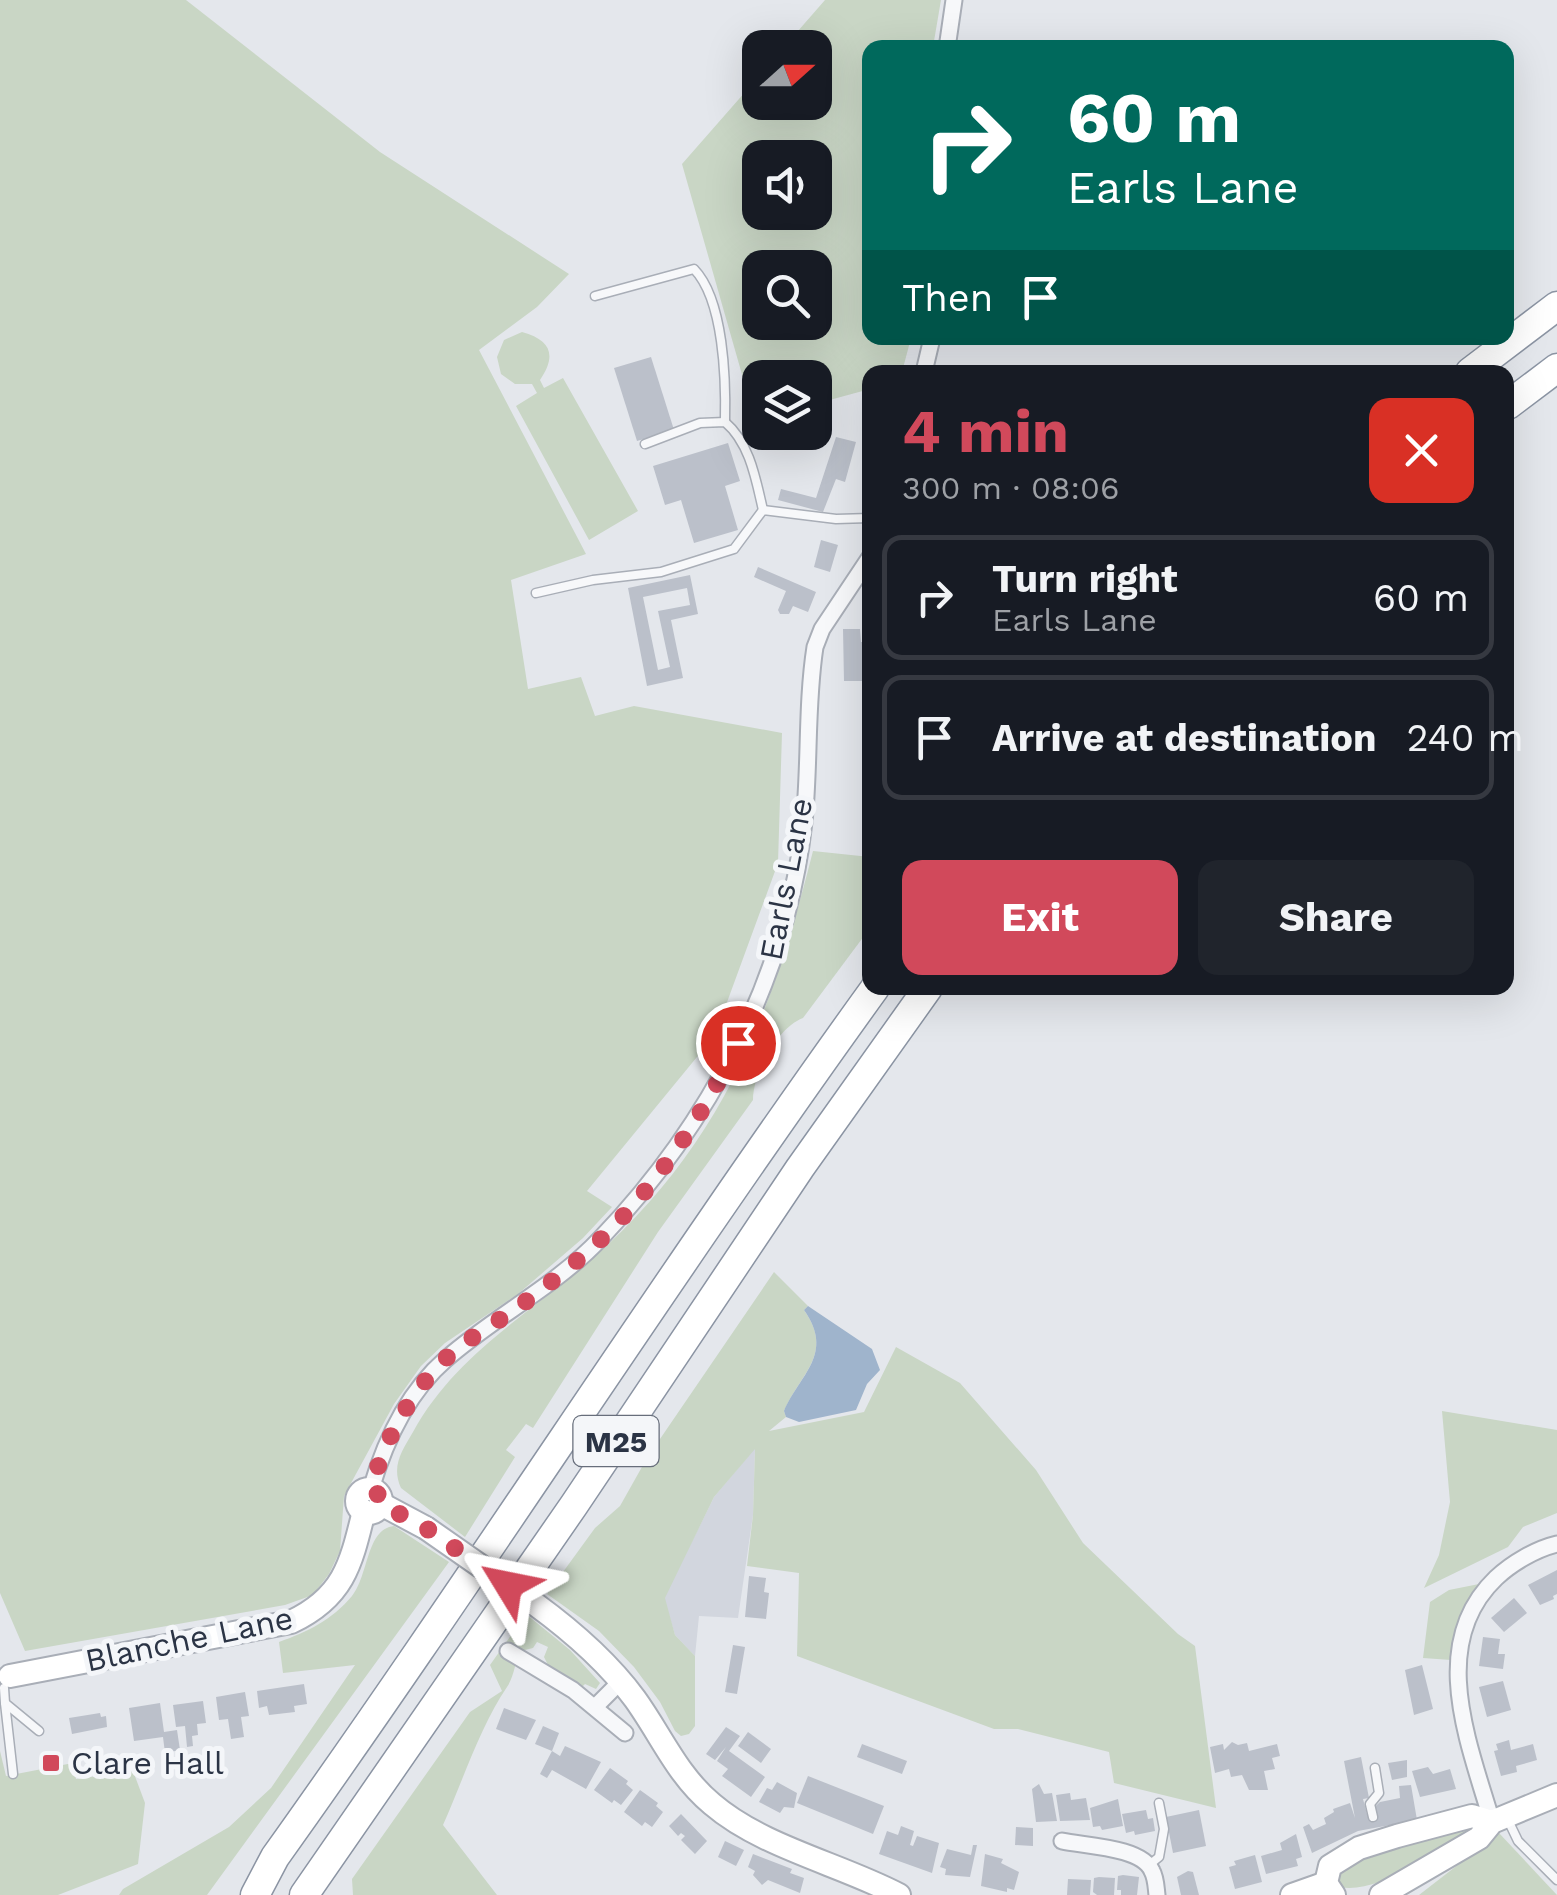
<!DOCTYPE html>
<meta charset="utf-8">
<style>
body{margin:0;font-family:"Work Sans",sans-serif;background:#20242c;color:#f1f3f6;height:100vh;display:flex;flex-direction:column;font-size:38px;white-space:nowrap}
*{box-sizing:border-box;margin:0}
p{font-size:32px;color:#9ea1a6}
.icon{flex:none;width:55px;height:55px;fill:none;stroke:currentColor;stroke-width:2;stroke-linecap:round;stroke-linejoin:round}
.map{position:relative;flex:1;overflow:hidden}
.drawer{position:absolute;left:862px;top:365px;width:652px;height:630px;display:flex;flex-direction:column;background:#171b24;border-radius:20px;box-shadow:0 10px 40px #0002}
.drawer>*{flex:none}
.banner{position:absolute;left:862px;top:40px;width:652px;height:305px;border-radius:20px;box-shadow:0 10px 40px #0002;background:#00695c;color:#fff;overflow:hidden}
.needle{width:65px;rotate:69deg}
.buttons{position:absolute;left:742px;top:30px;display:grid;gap:20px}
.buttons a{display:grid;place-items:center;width:90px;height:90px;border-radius:20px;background:#171b24;box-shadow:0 10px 40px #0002;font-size:50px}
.pin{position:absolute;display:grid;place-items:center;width:85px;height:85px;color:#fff;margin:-42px;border:5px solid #fff;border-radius:50%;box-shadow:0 2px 10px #0007}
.me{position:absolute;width:110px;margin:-55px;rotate:305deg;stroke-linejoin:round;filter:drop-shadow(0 0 8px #0008)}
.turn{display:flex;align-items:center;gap:35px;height:210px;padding:0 40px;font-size:45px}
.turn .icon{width:130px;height:130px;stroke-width:2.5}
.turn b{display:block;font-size:70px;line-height:85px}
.then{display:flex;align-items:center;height:95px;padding:0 40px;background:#0003;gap:20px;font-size:38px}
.round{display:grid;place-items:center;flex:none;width:105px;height:105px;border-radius:20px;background:#20242c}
.headline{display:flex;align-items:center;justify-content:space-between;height:170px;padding:0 40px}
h1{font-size:60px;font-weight:700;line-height:75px;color:#d1495b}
.cta{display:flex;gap:20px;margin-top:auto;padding:20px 40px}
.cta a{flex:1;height:115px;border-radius:20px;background:#d1495b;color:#fff;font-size:40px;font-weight:700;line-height:115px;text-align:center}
.cta a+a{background:#20242c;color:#f1f3f6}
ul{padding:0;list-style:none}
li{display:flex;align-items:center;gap:30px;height:125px;margin:0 20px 15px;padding:0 20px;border:5px solid #363941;border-radius:20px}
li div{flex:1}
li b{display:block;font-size:38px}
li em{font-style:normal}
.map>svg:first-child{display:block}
.built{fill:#d2d6de}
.green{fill:#c9d6c5;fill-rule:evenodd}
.water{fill:#9fb4cc}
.building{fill:#bbc0ca;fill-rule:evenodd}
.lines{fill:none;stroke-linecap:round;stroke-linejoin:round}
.lane-casing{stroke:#a9aeb7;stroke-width:11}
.street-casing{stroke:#a9aeb7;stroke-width:19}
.secondary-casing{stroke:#a9aeb7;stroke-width:26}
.highway-casing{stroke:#8b94a3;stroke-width:31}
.lane{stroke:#f7f8fa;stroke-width:8}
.street{stroke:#f7f8fa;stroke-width:15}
.secondary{stroke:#fff;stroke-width:22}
.highway{stroke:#fff;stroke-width:28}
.secondary-bridge-casing{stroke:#a9aeb7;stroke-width:26;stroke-linecap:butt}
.secondary-bridge{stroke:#fff;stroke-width:22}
.route{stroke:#d1495b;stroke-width:18;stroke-dasharray:0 32.4}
.poi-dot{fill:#d1495b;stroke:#f4f6f9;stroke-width:4}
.labels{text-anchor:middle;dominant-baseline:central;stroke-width:10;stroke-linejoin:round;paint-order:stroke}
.shield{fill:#f4f6f9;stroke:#676e7b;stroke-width:2.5}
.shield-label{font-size:30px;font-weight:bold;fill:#2b3445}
.street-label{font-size:32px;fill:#2b3445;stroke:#f4f6f9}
.poi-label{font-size:32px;fill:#2b3445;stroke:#f4f6f9;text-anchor:start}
</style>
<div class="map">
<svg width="1557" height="1895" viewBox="0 0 1557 1895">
<rect width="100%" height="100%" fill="#e4e7ec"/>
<path class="built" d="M755,1448L753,1515L738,1618L699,1616L695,1656L675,1635L664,1598L714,1497Z"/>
<g class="green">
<path d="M0,0H186L380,152L569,274L537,307L479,350L586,554L511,580L528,689L581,677L595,716L634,706L782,733L778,863L715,1035L587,1191L612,1207L583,1238L518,1294L445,1343L421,1366L394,1404L344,1496L340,1551L329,1574L313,1595L285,1605L25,1651L0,1593Z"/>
<path d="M825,0H941L933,47L870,48V338H911L902,372H870V389L815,404V378H760V420L751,422L743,378L682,164L760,75V102H815V48L784,47ZM760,158H815V212H760ZM760,268H815V322H760Z"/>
<path d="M522,332C551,340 557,355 540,380L544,388L563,378L638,511L589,540L516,406L537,393L532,384H515L501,374L497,357L504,340Z"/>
<path d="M813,851L870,857V928L803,1018C777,1028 753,1073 753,1100L658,1232L533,1428L526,1424L506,1450L515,1457L465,1537L401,1488C391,1466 402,1451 413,1432C455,1355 528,1315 592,1259C723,1144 772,1014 813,851Z"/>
<path d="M774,1272L808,1306L804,1310C835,1354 800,1373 784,1411L786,1417L769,1431L864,1412L896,1347L960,1383L1036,1470L1083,1543L1178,1634L1195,1646L1216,1808L1114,1783L1109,1752L1018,1729H994L797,1656L799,1573L747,1566L753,1515L755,1449L714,1497L665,1598L675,1635L695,1656V1726L689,1734L681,1736L675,1731L660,1702L634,1667L599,1631L547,1594L595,1528L620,1506L647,1458Z"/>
<path d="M1442,1411L1557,1430V1513L1523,1527L1508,1547L1424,1588L1439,1555L1450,1502Z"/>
<path d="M394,1526L449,1562L207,1895H119L123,1889L229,1827L271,1788L355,1665L283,1673L279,1642C307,1632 332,1620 352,1596C369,1575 366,1529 394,1526Z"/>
<path d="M1479,1584L1453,1640L1451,1660L1423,1658L1430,1602L1449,1590Z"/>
<path d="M526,1614L570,1650L600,1683L596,1689L585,1684L581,1688L548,1665L544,1657L548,1647L537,1642L533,1648L521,1651C514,1663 515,1675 507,1687C481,1725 463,1780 443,1825L497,1895H353L352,1879L470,1712L502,1691L490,1665Z"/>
<path d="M0,1751L6,1776L73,1763L76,1779L133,1771L145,1803L138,1864L58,1895H0Z"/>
<path d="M1471,1823L1474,1833C1442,1851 1376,1895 1340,1887L1337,1883L1339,1871L1346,1864Z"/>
<path d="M1499,1833L1557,1895H1419Z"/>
</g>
<path class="water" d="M808,1306L872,1349L880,1370L867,1384L856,1410L799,1422L786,1417L784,1411C800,1374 835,1354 804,1310Z"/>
<g class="building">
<path d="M651,357L674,430L637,441L614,368Z"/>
<path d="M836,437L856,442L845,482L836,479L823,512L778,500L781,489L816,498Z"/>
<path d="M728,443L740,481L725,486L738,530L694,543L681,500L665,505L653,466Z"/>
<path d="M821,540L838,545L830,572L814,567Z"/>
<path d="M758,567L816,592L808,612L793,606L789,614H780L778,610L786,591L754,577Z"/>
<path d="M690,575L698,614L671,620L683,678L647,686L628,588ZM687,588L690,605L658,611L670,667L658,670L643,597Z"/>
<path d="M843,629H860L861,642H864L865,681H844Z"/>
<path d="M1557,1570V1594L1553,1596L1554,1599L1540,1605L1528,1585Z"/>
<path d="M749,1576L766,1578L764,1592L769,1593L766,1619L745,1617Z"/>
<path d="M1514,1598L1527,1613L1504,1632L1491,1618Z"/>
<path d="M1483,1637L1500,1639L1498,1654H1505L1503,1669L1479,1666Z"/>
<path d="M733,1645L745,1647L737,1694L725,1692Z"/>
<path d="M1422,1665L1433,1709L1414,1715L1405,1670Z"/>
<path d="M1503,1681L1511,1710L1487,1717L1479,1687Z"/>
<path d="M304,1684L307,1704L294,1706L295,1712L269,1715L267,1706L259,1708L257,1691Z"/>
<path d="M245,1692L249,1716L241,1717L244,1737L231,1739L228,1719L219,1720L216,1697Z"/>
<path d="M203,1701L206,1723L197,1724L198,1735L192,1736L193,1746L187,1747L185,1726L176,1727L173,1705Z"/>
<path d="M160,1703L164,1732L177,1730L180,1750L165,1753L163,1737L134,1741L129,1708Z"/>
<path d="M504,1708L536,1720L526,1740L496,1729Z"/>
<path d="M100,1713L101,1717L106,1716L107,1727L72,1734L69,1718Z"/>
<path d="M543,1726L559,1733L552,1751L535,1744Z"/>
<path d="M726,1727L740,1736L729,1751L765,1777L751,1797L722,1776L728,1769L717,1761L726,1747L715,1760L706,1754Z"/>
<path d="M748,1732L771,1749L761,1763L738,1746Z"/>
<path d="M1509,1740L1511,1750L1533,1744L1537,1760L1516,1766L1517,1772L1501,1776L1494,1751L1498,1750L1496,1744Z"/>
<path d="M1232,1742L1238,1745L1247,1743L1249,1751L1277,1744L1280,1756L1272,1758L1275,1769L1264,1771L1268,1790H1249L1242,1775L1231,1777L1229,1769L1215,1773L1210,1747L1223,1744L1224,1750Z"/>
<path d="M862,1744L907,1761L902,1774L857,1757Z"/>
<path d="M565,1746L601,1762L586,1789L552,1770L547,1778L540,1774L552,1751L560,1756Z"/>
<path d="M1361,1757L1369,1798L1363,1799L1367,1814L1380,1802L1400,1798L1399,1786L1411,1785L1417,1820L1358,1831L1312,1853L1303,1827L1309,1824L1313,1830L1326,1824L1324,1818L1334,1812L1333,1809L1350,1803L1355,1818L1344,1761Z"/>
<path d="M1407,1760V1777L1392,1780L1388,1763Z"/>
<path d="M1428,1767L1433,1774L1450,1769L1456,1789L1420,1797L1412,1771Z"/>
<path d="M610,1768L628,1781L626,1784L633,1790L621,1805L614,1800L612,1803L594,1790Z"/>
<path d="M808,1776L884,1806L873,1834L797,1803Z"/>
<path d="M777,1782L797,1793L794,1808L784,1807L780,1813L759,1802L767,1788L772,1790Z"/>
<path d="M1039,1784L1044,1794L1052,1793L1057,1821L1036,1822L1032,1789Z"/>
<path d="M640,1790L658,1803L656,1806L663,1812L652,1827L645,1822L642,1826L624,1812Z"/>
<path d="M1070,1793L1071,1800L1086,1798L1090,1820L1060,1821L1056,1795Z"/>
<path d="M1118,1799L1123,1826L1102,1830L1100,1826L1093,1827L1090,1808Z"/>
<path d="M1146,1810L1148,1819L1153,1818L1155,1831L1135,1835L1134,1831L1126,1833L1122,1814Z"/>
<path d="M1199,1810L1206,1846L1173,1853L1166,1817Z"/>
<path d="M681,1814L707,1841L695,1854L681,1840L685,1836L681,1833L678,1836L669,1826Z"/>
<path d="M901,1826L914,1831L910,1845L913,1846L917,1836L939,1843L932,1873L879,1854L887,1831L898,1835Z"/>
<path d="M1016,1827L1033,1828V1846L1015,1845Z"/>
<path d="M1296,1834L1302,1857L1296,1859L1298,1866L1266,1874L1261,1856L1282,1850L1280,1843Z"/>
<path d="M725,1841L744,1850L736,1866L718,1857Z"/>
<path d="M973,1845H977L970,1877L945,1875L946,1869L940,1867L947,1849L971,1855Z"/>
<path d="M753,1854L792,1869L790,1873L804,1878L800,1893L768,1880L762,1885L753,1875L755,1871L748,1867Z"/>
<path d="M985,1854L1003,1859L1001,1863L1019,1872L1014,1890L1007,1888V1892L981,1886Z"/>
<path d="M1255,1855L1262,1882L1235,1889L1229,1867L1236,1865L1234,1861Z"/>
<path d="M1188,1871L1193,1872L1199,1895H1181L1177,1877Z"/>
<path d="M1123,1875L1139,1877L1137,1895H1121V1890H1117L1118,1876Z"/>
<path d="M1099,1877L1115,1878L1114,1895H1097L1093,1892L1094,1878Z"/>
<path d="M1068,1879L1091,1880L1090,1895H1067Z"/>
</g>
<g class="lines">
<defs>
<g id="lane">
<path d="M595,296L694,269C724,300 726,380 725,422"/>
<path d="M645,444L700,423L725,422C750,443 756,480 763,510"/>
<path d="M536,593L593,580L661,572L734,549L763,510L836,519L870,518"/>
<path d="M4,1688L5,1703L39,1731"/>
<path d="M5,1703L13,1774"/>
<path d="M1373,1817L1370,1804L1379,1793L1375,1768"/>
<path d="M1507,1818L1518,1841L1557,1880"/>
<path d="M1149,1865L1159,1857L1164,1829L1159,1803"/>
</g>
<g id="street">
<path d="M947,48L954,0"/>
<path d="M924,372L932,338"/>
<path d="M371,1489C385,1441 408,1392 446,1359C495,1316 556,1286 601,1238C709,1125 787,978 804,822C810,764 806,705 815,647L822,629L870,557"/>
<path d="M508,1651L573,1690L625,1733"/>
<path d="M595,1707L621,1681"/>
<path d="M1492,1822C1469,1743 1427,1644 1496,1578C1512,1563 1536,1549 1557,1544"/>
<path d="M1062,1841C1085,1846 1142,1847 1152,1871C1156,1878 1156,1887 1157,1895"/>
</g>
<g id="secondary">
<circle cx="369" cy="1501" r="12"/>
<path d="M381,1504L426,1528"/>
<path d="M535,1604C572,1631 607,1661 635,1699C661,1735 677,1775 712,1804C762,1847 840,1864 899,1895"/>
<path d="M10,1676L291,1622C344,1597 351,1564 364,1511"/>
<path d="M1292,1895L1326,1883"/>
<path d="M1334,1895L1326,1883L1330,1866L1359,1848L1397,1836L1472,1816L1492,1822"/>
<path d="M1381,1895L1479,1838L1492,1822L1557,1795"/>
</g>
<g id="highway">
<path d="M1470,372L1557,306"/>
<path d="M1508,405L1557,368"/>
<path d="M255,1895L275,1857C480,1570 669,1273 875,988"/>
<path d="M304,1895L574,1505L800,1168L928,988"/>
</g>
</defs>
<use href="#lane" class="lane-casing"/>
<use href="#street" class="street-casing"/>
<use href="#secondary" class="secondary-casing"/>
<use href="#highway" class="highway-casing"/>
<use href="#lane" class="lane"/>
<use href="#street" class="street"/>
<use href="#secondary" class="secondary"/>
<use href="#highway" class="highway"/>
<defs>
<path id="secondary-bridge" d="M426,1528L535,1604"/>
</defs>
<use href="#secondary-bridge" class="secondary-bridge-casing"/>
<use href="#secondary-bridge" class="secondary-bridge"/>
</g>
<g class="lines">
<path class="route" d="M508,1585L426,1528L381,1504L380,1496L371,1489C384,1442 407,1399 441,1363C464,1340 495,1324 521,1305C547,1286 574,1264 598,1242C656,1187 704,1114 738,1043"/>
</g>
<rect class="poi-dot" x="41" y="1753" width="20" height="20" rx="5"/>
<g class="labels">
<rect class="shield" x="573.5" y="1416" width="85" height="50" rx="8"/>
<g class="shield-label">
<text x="616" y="1441">M25</text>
</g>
<g class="street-label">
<text transform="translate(786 879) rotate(-79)">Earls Lane</text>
<text transform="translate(189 1639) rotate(-12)">Blanche Lane</text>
</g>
<g class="poi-label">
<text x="71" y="1763">Clare Hall</text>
</g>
</g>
</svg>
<div class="buttons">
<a><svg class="needle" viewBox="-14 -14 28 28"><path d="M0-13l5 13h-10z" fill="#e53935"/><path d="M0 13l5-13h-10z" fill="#9ea1a6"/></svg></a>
<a><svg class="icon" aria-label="sound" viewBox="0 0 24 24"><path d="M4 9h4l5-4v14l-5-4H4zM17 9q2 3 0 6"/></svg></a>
<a><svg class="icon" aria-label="search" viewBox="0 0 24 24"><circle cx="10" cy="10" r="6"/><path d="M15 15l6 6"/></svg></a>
<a><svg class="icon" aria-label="layers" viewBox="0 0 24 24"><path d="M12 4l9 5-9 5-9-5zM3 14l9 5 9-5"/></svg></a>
</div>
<div class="pin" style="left:738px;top:1043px;background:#d93025"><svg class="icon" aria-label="arrive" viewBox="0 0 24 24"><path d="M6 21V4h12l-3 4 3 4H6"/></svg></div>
<svg class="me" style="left:508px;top:1585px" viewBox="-20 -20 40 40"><path d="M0-17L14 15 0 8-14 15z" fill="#d1495b" stroke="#fff" stroke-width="4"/></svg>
<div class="banner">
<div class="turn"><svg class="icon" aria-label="right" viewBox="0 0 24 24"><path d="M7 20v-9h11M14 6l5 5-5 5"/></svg><div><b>60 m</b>Earls Lane</div></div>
<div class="then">Then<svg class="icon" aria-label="arrive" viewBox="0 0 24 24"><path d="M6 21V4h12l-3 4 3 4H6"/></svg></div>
</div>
<section class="drawer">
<div class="headline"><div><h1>4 min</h1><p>300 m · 08:06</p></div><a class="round" style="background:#d93025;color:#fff"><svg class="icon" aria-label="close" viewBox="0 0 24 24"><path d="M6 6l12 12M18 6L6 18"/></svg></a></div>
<ul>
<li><svg class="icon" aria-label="right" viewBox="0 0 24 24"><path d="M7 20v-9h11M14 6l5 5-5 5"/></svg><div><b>Turn right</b><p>Earls Lane</p></div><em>60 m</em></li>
<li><svg class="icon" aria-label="arrive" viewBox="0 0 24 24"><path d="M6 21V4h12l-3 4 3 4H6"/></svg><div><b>Arrive at destination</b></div><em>240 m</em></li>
</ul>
<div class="cta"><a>Exit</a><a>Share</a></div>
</section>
</div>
